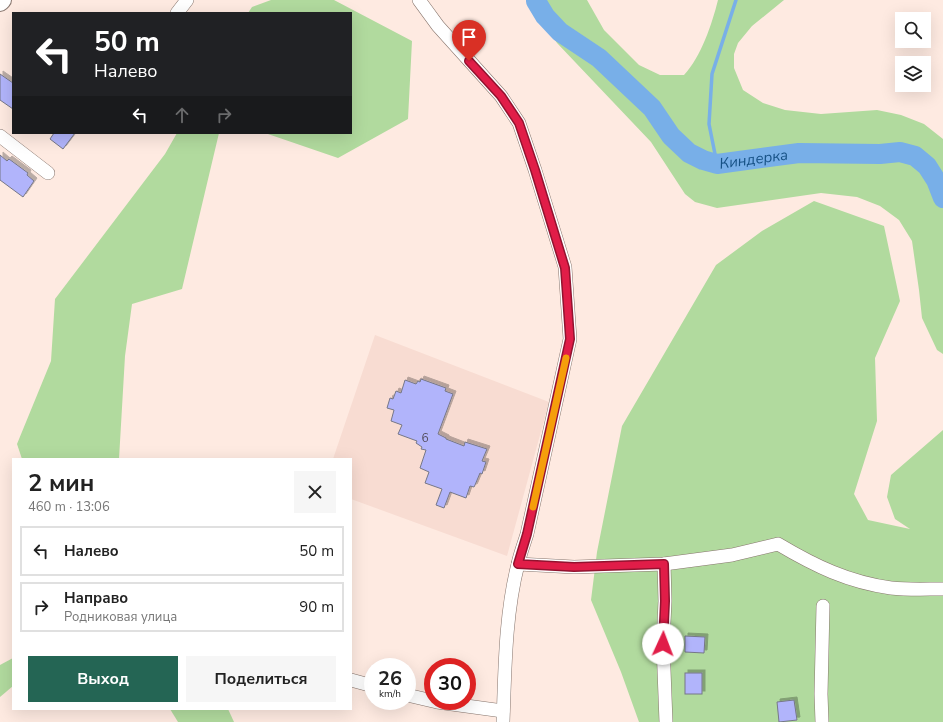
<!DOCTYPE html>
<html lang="ru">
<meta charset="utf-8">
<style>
body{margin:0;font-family:"Nunito Sans",sans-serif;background:#f6f6f6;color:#222;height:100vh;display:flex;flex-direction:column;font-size:15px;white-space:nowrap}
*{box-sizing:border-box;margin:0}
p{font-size:13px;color:#767676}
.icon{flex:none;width:22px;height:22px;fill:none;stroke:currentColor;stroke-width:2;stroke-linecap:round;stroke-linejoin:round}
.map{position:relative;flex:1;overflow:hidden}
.drawer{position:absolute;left:12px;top:458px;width:340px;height:252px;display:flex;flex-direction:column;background:#fff;border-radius:0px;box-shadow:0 4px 16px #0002}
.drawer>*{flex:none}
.hud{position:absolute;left:12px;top:12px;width:340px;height:122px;border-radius:0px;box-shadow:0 4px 16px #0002;background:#202124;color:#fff;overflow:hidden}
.tools{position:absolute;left:895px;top:12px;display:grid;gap:8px}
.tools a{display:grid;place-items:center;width:36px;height:36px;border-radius:0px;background:#fff;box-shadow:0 4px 16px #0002;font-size:20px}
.speed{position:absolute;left:364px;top:658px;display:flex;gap:8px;font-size:20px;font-weight:700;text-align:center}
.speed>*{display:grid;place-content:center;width:52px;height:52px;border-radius:50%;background:#fff;box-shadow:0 4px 16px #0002;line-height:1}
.speed small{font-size:10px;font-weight:400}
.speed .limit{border:6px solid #d22;background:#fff;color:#111}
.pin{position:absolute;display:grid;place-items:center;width:34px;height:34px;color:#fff;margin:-41px -17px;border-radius:50% 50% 50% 0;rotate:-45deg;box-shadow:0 0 4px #0007}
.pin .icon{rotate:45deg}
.me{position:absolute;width:44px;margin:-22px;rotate:2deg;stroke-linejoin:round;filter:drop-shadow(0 0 3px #0008)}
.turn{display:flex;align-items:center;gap:14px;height:84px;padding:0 16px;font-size:18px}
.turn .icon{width:52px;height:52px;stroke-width:2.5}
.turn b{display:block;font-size:28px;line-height:34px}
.lanes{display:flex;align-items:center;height:38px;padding:0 16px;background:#0003;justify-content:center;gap:20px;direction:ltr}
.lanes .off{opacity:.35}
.round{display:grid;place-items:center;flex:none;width:42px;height:42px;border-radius:0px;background:#f6f6f6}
.summary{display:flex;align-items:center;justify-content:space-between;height:68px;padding:0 16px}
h1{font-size:24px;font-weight:700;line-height:30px}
.cta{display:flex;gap:8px;margin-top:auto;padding:8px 16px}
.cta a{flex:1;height:46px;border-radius:0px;background:#246554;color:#fff;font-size:16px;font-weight:700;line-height:46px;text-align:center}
.cta a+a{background:#f6f6f6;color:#222}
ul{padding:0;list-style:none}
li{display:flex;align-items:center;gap:12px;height:50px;margin:0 8px 6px;padding:0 8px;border:2px solid #e0e0e0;border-radius:0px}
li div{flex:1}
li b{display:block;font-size:15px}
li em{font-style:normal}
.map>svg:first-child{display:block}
.built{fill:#f8dcd2}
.green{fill:#b1da9e}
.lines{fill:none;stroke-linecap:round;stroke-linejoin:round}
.stream{stroke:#78afe8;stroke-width:3.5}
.river{stroke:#78afe8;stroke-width:20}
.building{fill:#b1b4fb;stroke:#767787;filter:url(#shadow)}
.street-casing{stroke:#87756d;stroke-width:14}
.secondary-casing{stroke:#87756d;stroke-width:20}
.street{stroke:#fff;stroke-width:13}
.secondary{stroke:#fff;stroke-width:18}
.route-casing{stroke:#92132f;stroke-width:10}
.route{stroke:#e11d48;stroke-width:7}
.slow{stroke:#f59e0b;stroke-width:7}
.labels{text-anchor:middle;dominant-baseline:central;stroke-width:4;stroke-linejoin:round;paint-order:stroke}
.number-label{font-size:12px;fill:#524c5c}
.water-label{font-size:15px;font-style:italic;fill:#165185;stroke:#fff}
</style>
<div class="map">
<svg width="943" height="722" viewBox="0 0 943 722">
<defs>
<filter id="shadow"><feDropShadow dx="3" dy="-3" stdDeviation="0" flood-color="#0004"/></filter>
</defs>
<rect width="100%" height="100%" fill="#feeae1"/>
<path class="built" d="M375,335L549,402L507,556L351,499V459H333Z"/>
<g class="green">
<path d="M271,0H334L412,41L408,119L338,158L265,133H351V13H248L252,7Z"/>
<path d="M544,0H587L604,30L639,65L660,75H684C701,57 712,24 718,0H784L752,26L738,43L734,54V68L743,90L763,103L785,110L821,114L877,110L901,115L924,124L943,139V354L937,350L922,318L919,290L912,241L899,220L880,206L857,197L821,193L717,208L695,202L685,194L651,142L557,43C547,28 544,19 544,0Z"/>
<path d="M177,133H219L182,289L132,304L125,356L119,459H22L17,444L51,361L55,299L165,154Z"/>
<path d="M814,201L884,226L900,301L875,358L877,421L854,494L868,520L910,529L895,519L887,497L891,475L943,430V722H639L621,672L591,600L597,552L622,426L716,265L762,231Z"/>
<path d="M13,658V686L0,697V665Z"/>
<path d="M170,709H228L234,722H178Z"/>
</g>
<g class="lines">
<path class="stream" d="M717,164L709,124L712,74L736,0"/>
<path class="river" id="s1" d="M536,1L545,16L560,32L599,58L652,108L671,136L689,153L703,160L717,164L799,153L880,154L900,152L915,156L927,166L936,180L943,198"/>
</g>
<g class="building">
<path d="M0,74L13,83V109L0,100Z"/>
<path d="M54,133H75L63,149L50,139Z"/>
<path d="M0,155L7,161L9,159L28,173L27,175L34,181L23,197L0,180Z"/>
<path d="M421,379L446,388L445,391L453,394L438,434L446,438V439L464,446L465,442L487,449L482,461L486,462L482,474L480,473L475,485L474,487L470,486L466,498L450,492L444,508L436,505L442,489L425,483L429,472L420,468L426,450L421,449L422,447L416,443L417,441L398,434L402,425L391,421L394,410L387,408L390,398L393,399L396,391L401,393L405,380L416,384L418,381L420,382Z"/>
<path d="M685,636L705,637L704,653L685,652Z"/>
<rect x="685" y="673" width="17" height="21"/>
<path d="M794,700L797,720L779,722L777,702Z"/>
</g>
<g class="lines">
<defs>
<g id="street">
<path d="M419,0L438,26L501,96L519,123L535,170L565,267L570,339L527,534C524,544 520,554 518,564C505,615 505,670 503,722"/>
<path d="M177,13L187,0"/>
<path d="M0,136L48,173"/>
<path d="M518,564L574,567L664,564L732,555L778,544C815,566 848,582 891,588C908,590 926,589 943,589"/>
<path d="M664,564L665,601L663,644L666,722"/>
<path d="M351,680L373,686"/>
<path d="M407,695L437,702L503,711"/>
<path d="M822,722L821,694L823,606"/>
</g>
<path id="secondary" d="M0,2L2,0"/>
</defs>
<use href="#street" class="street-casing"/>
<use href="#secondary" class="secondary-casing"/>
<use href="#street" class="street"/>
<use href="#secondary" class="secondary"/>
</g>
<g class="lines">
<defs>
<path id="route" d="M469,61L501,96L519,123L535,170L565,268L570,339L527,534L518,564L574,567L664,564L665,601L663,644"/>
</defs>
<use href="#route" class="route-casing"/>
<use href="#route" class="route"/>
<path class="slow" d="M533,507L566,358"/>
</g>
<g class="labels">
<g class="number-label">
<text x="425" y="438">6</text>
</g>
<g class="water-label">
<text stroke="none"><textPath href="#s1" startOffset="285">Киндерка</textPath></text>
</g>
</g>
</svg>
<div class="tools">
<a><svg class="icon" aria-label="search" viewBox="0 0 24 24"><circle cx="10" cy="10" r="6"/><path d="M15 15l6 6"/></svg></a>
<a><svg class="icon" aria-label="layers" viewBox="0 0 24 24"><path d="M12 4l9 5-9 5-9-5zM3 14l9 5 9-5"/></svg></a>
</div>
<div class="speed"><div>26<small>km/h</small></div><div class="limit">30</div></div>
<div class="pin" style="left:469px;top:61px;background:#d93025"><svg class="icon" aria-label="arrive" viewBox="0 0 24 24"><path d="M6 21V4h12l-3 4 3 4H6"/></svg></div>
<svg class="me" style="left:663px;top:644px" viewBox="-20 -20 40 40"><circle r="19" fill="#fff"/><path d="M0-13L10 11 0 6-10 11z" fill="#e11d48"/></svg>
<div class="hud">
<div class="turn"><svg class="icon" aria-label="left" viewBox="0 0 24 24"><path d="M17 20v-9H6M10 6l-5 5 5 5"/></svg><div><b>50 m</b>Налево</div></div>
<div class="lanes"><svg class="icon" aria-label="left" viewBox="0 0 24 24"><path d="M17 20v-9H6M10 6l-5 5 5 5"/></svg><svg class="icon off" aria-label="ahead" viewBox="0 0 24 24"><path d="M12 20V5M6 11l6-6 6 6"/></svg><svg class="icon off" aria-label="right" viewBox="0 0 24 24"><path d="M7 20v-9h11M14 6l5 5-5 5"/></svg></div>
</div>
<section class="drawer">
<div class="summary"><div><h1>2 мин</h1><p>460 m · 13:06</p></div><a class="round"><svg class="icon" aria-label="close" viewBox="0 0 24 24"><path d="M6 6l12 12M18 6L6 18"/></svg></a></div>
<ul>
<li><svg class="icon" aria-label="left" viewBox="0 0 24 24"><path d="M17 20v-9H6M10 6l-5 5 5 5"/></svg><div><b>Налево</b></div><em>50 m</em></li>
<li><svg class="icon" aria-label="right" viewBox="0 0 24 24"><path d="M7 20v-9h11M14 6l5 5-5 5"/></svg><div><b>Направо</b><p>Родниковая улица</p></div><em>90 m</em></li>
</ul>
<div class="cta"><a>Выход</a><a>Поделиться</a></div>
</section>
</div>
